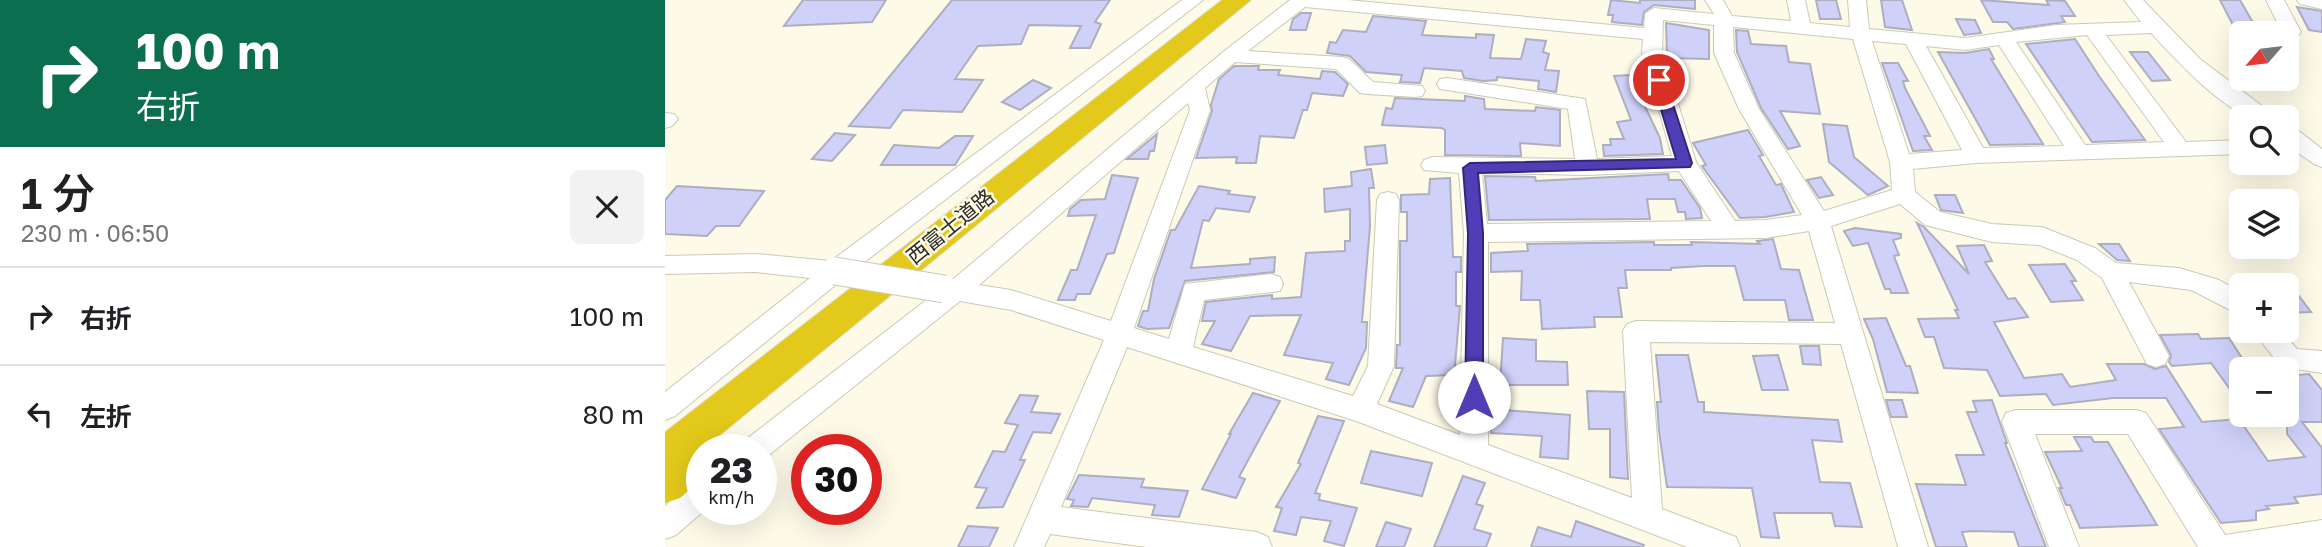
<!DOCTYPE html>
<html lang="ja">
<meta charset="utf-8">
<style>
body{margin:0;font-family:"Golos Text","Noto Sans JP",sans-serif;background:#f2f2f2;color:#202124;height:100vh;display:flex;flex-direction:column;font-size:26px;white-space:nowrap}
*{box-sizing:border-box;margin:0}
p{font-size:23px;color:#757577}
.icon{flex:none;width:38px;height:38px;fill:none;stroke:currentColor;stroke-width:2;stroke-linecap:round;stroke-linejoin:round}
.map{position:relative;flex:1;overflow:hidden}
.drawer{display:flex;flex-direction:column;background:#fff;width:665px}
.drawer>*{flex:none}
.top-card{background:#0b6e4f;color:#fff;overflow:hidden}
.needle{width:46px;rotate:242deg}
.fabs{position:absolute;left:1564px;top:21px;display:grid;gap:14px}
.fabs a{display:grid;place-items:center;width:70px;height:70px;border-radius:10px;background:#fff;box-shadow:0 7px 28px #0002;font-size:35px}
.speed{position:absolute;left:21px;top:434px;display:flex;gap:14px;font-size:35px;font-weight:700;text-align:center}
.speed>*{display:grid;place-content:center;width:91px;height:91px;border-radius:50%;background:#fff;box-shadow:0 7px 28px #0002;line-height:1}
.speed small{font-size:18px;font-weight:400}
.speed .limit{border:10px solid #d22;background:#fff;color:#111}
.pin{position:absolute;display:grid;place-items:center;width:60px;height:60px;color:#fff;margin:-30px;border:4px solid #fff;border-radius:50%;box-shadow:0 2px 7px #0007}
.me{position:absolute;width:77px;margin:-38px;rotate:0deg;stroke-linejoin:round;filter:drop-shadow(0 0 5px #0008)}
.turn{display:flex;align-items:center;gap:24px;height:147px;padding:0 21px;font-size:32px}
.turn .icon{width:91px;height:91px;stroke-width:2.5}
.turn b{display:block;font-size:49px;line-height:60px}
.round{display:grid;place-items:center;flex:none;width:74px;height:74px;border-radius:10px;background:#f2f2f2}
.summary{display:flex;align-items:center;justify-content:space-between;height:119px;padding:0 21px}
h1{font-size:42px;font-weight:600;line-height:52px}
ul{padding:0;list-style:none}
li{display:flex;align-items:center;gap:21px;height:98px;padding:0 21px;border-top:2px solid #e0e0e0}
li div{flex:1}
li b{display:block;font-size:26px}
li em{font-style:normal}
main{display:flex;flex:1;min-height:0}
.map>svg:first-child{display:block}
.building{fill:#d0d1f9;stroke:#adaebf;stroke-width:2}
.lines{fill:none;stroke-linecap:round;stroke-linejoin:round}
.minor-casing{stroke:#cbc9b7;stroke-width:2}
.highway-casing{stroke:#e1e1e0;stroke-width:2}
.minor{fill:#fff;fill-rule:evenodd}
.highway{fill:#e2c91b;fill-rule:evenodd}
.minor-bridge-casing{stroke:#cbc9b7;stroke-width:29;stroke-linecap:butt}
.minor-bridge{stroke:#fff;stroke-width:27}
.route{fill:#503eb6;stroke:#342876;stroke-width:2}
.labels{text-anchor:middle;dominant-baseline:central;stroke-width:5;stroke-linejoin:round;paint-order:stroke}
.street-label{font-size:21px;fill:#2c2b24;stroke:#fdfae8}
</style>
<main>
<section class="drawer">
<div class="top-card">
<div class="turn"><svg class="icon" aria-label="right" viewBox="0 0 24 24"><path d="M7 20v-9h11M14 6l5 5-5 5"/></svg><div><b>100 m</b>右折</div></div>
</div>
<div class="summary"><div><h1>1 分</h1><p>230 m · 06:50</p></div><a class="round"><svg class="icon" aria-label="close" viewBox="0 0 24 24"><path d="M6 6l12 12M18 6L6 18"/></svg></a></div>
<ul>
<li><svg class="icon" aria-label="right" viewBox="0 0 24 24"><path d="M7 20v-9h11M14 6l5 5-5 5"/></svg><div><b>右折</b></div><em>100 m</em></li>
<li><svg class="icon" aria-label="left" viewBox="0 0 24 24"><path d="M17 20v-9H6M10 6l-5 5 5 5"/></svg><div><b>左折</b></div><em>80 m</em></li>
</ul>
</section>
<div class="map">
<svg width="1657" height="547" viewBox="0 0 1657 547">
<rect width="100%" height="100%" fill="#fdfae8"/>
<g class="building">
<path d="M138,0H221L207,22L119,26Z"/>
<path d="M287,0H445L430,22L436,24L425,48H405L416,26L364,25L356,44L313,46L290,79L318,80L297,112L238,110L225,128L184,126Z"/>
<path d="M946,0L975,3V0H1030V9L989,5L979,12L977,25L947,22L948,15H943Z"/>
<path d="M1151,0H1171L1176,19H1155Z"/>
<path d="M1216,0H1237L1247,30L1220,27Z"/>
<path d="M1316,0L1384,5L1381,0L1400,1L1410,16H1396L1400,22L1348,29L1342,22H1328Z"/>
<path d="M1555,0H1575L1591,28L1568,25Z"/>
<path d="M1632,7L1657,11V32L1644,30Z"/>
<path d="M636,13H646L641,30H625L628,19Z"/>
<path d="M708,16L761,21L757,35L811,38V34L829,35L825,58L856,59L861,39L881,41L878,52L884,54L880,70L894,71L891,92L873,89L874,81L832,77V80L818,81L799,78L797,71L759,68L755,83L735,82L737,75L701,72L685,56L662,53L665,42L671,43L678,30L701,32Z"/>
<path d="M1291,19L1310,20L1316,33L1299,35Z"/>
<path d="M1001,23L1044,30V59L1002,58Z"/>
<path d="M1071,30L1083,31L1086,44L1121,46L1124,62L1145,64L1155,114L1115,111L1135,146L1123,149L1096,108L1072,52Z"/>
<path d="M1410,39L1434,76L1480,140L1427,142L1361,44Z"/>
<path d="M1324,49L1329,59H1326L1378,144L1325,145L1273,52L1300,53Z"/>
<path d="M1465,52H1483L1505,80L1487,81Z"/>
<path d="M1217,63H1233L1243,81H1238L1240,88L1265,136H1259L1267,150L1248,151Z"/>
<path d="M569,66H594L593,70H615L613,75L655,79L657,71L670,72L683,84L678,96L647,93L642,110H638L629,138L595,136L591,163H571L572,157L531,158L547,111L546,105L554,79Z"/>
<path d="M965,75L995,138L998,154L939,156L938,145H946L945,139H959L952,122L966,120L949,76Z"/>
<path d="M368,80L386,88L355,110L337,102Z"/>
<path d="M800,96L819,99L820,109L870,111L871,107L895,110V146L855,143L856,156L780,155V130L777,128L717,125L721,108L727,109L730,98L800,101Z"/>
<path d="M1158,124L1182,126L1189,157L1223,186L1203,195L1164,162Z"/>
<path d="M1083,130L1098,155L1094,156L1111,185L1116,184L1129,212L1100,217L1075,218L1037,166L1041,165L1028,143Z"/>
<path d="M170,133L190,135L167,161L147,159Z"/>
<path d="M492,134L489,151H485L483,159H462Z"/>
<path d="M290,136H308L290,165H216L229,145L274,148Z"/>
<path d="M720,145L722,163L702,165L700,147Z"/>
<path d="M706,169L709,188H704L705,226L697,322H702L701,348L684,385L661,379L668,363L619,355L636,315L585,316L566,351L537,344L550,321H537L541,302L607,295V299L636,297L641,253L680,251V241H685V209L660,212L659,189L687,186L686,172Z"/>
<path d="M1003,174L1004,180H1016L1035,208L1037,218L1021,219L1020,212H1013L1010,199H982L985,219L824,220L820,176L870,177L871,181Z"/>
<path d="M447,175L473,178L449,253L442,254L425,294H412L410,300H393L406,270H412L431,215L403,216L405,209L416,200L440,199Z"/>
<path d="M1156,177L1168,195L1154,198L1142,180Z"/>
<path d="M785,178L788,257H796V272H791V306H795L790,365L789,375L761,376L748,407L724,401L738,368H731L732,345H735V241H742V212H736V195L764,194L765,179Z"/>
<path d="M12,186L99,191L74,226H51L42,236L0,234V200Z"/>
<path d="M534,186L565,191L563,194L590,197L584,212L551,208L544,221L538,220L526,268L585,264V259L610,257L609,272L520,281L504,328L482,329L473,326L478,311H483L489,279L506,230H510Z"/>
<path d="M1270,195H1290L1298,213L1276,210Z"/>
<path d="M1252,223L1259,227L1304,274L1292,246L1319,245L1327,261L1320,262L1343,299L1350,298L1363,317L1329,322L1359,378L1397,374L1405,387L1451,380L1442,364H1479L1490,369L1501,366L1537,422L1574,419L1603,461L1640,457L1622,434V376L1644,374L1657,390V422H1637L1657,448V494L1629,497L1633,503L1601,506L1604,509L1591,511V520L1556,523L1494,429L1519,427L1501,398H1448L1388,405L1381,394L1335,396L1322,370L1279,368L1269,337H1260L1253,319L1294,318L1290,310H1293Z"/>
<path d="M1190,228L1236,234V238L1228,240L1234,255L1229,256L1243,293H1226L1225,289H1220L1203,243L1188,246L1179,231Z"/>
<path d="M1108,239L1116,269L1134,270L1148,320H1124L1120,300H1079L1070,266H1039L1006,268V270H960L962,288H953L957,317H929L930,327L877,329L875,300H856L857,271L826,272V253L863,251L862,244L989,242V245H1027L1026,242L1095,244L1092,241Z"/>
<path d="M1434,244H1454L1465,261L1452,260Z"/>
<path d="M1400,264L1411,281H1406L1418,300L1386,302L1364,265Z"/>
<path d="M1634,296L1646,312L1622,313V297Z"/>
<path d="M1221,318L1241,366H1245L1253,393L1222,392L1208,339L1199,319Z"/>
<path d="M1533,334L1536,339L1564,338L1584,369H1577V406L1546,363L1507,366L1504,362L1506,355L1495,335Z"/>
<path d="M838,338L871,340V361L902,362L903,385H835Z"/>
<path d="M1135,346H1154L1156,365L1138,364Z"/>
<path d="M991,355H1023L1033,402H1039V412L1173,420L1177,442L1147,440L1155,482L1185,483L1197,527L1170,526L1167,513H1109L1114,538L1096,537L1087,488L1002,487L994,431L992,402H996Z"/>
<path d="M1113,355L1123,390H1097L1088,356Z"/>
<path d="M922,391L959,392L963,479L945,477V429H924Z"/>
<path d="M588,393L615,401L574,477L580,479L571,498L537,489L566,434H564Z"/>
<path d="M355,395L373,396L366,412L395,414L386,433L368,432L355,460H360L338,507L312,508L322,488L310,487L328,451L340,452L353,425L340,423Z"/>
<path d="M1221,400H1237L1242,417H1226Z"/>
<path d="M1327,400L1342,443H1340L1381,547H1354L1349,532L1307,531L1297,532L1302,547H1271L1251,484L1301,485L1291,455H1319L1302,412H1312L1308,401Z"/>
<path d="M826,409L905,415L903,459L875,457L877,436L826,433Z"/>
<path d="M653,416L679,421L650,493L655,494L654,500L692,508L679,546L659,541L666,521L636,517L631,535L609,531L617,508L611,507L636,464L633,463Z"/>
<path d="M1409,437H1426L1429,442H1443L1492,525L1415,528L1405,505H1401L1394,488H1397L1380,452L1417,451Z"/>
<path d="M706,451L767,463L757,496L696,483Z"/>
<path d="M414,475L479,479L476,487L523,491L514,517L487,515L490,505L427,498L423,507L406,506L409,500L402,499Z"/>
<path d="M798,476L820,483L811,504L818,506L809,529L826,534L821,547H769Z"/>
<path d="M911,521L979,545L978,547H866L873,527L906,537Z"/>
<path d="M721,522L746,529L739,547H711Z"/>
<path d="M303,526L333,528L324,547H293Z"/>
</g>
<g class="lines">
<defs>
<g id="minor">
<path d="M517,0H538L179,278L10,416L0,420V392L145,278L91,272L0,274V256L91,254L166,261Z"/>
<path d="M625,0H683L979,28L980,14L989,8L1049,14L1040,0H1058L1067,16L1126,21L1122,0H1140L1145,23L1185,27L1183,0H1201L1204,29L1300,38L1391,25L1476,22L1459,0H1478L1535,59L1605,112L1608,117C1600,117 1589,119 1581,116C1548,100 1511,60 1486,33L1441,35L1521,142L1577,140V154L1311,163L1248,169L1250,192L1275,212L1327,224L1377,227L1430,248L1451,263L1514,268L1554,280L1577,293V316L1526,290L1464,282L1504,356L1500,364L1491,367L1482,364L1437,278L1412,260L1374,245L1327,242L1260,225L1235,204L1166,226L1263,547H1233L1176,344L985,342L997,509L1071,537L1075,547H1022L691,421L462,347L396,507L592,532L603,537L607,547H482L385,534L379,547H349L439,340L346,310L295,301L99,459L96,460V450H75L79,441L269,294L267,289L270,282L286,281L558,52ZM640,7L978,39L977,52L1007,156L932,159L920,99L782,78L775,79L772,84L775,89L782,90L903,109L910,159L767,157L759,160L756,165L759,170L794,173L799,233L795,435L712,404L729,366L734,200L731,194L723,192L715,194L712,200L703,366L688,396L528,347L539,300L615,291L618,284L615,277L606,274L520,284L504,339L469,328L545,110L540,88L570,62L671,69L695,93L702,94L750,97L757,96L760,91L757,86L708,82L684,59L677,57L583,51ZM998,20L1049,25V53L1074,109L1137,215L1100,220L1070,221L1031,162L997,52ZM1068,27L1188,39L1225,162L1227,190L1159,211L1094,109L1069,53ZM1422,35L1499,142L1420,145L1351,42ZM1207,41L1241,44L1297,150L1244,154ZM1334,45L1399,146L1318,148L1261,46L1300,50ZM523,103L525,110L446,321L346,290L314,285ZM1014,171L1046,221L822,224L817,173L922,175ZM1144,231L1170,323L971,321L962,324L958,331L967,498L823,445V242L1100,238Z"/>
<path d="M1601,0H1619L1636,32L1633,36L1622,37V33H1599L1597,29L1599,25L1613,24Z"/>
<path d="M1632,0H1657V9L1635,4Z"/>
<path d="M0,113L9,114L13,119L7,126L0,128Z"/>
<path d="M1622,126L1630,128L1657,149V167L1649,164L1622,145Z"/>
<path d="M1588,331H1616L1632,349L1657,351V373L1616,367Z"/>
<path d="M1351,410H1471L1481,413L1560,535L1657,520V547H1533L1463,434H1370L1414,547H1384L1337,422L1341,413Z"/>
<path d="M37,481V509H41L11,535L0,539V506L27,484Z"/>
</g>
<path id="highway" d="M557,0H586L49,440L55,450H37V479L15,498L0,503V432Z"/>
</defs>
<use href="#minor" class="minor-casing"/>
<use href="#highway" class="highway-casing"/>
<use href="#minor" class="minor"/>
<use href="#highway" class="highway"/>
<defs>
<path id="minor-bridge" d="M170,271L279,289"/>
</defs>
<use href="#minor-bridge" class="minor-bridge-casing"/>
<use href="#minor-bridge" class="minor-bridge"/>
</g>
<path class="route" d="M994,76L1000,80L1027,163L1025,167L813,173L818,233V397L815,402L809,404L803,402L800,397L803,233L798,168L805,163L1011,159L987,80Z"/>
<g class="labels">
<g class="street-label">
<text transform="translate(285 226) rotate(-39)">西富士道路</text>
</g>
</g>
</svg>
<div class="fabs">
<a><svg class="needle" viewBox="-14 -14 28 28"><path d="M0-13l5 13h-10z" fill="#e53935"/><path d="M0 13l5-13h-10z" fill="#757577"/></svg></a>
<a><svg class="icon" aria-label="search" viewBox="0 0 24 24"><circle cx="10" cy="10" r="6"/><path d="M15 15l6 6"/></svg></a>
<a><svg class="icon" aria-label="layers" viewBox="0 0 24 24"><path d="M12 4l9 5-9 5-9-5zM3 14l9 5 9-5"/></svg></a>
<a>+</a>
<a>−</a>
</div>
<div class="speed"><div>23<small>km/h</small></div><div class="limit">30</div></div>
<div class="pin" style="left:994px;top:80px;background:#d93025"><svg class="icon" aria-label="arrive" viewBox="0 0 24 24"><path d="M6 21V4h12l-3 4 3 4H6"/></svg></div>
<svg class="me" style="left:809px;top:397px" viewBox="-20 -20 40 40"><circle r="19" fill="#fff"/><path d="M0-13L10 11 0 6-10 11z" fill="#503eb6"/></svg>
</div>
</main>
